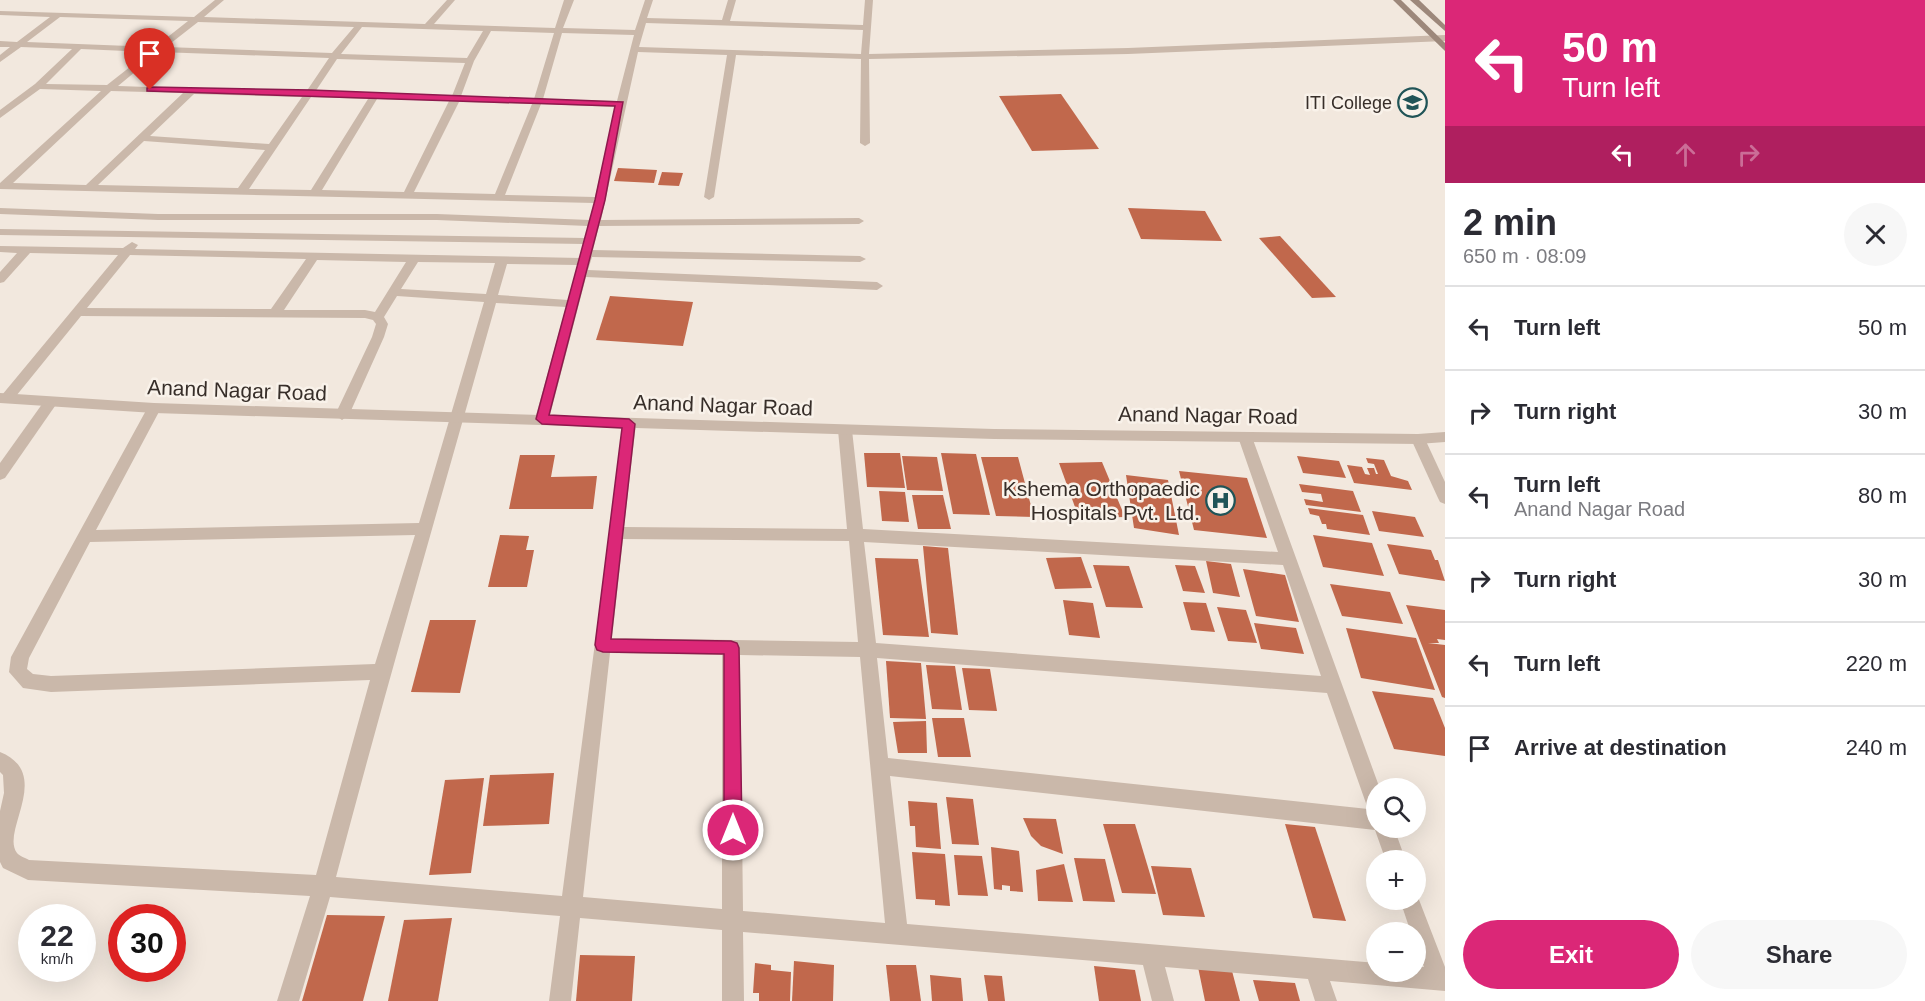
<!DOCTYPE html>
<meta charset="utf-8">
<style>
body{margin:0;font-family:Helvetica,sans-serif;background:#f7f7f7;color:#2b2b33;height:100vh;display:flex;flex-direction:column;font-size:22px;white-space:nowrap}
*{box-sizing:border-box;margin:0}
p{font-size:20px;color:#7c7c81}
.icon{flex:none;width:33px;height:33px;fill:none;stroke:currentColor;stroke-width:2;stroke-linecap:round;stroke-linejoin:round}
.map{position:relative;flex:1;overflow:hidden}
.details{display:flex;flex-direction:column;background:#fff;width:480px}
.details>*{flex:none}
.banner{background:#db2777;color:#fff;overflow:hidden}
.controls{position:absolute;left:1366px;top:778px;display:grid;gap:12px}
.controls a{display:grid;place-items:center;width:60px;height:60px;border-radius:50%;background:#fff;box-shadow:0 6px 24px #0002;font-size:30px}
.speed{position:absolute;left:18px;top:904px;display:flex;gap:12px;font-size:30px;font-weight:700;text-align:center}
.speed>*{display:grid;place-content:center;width:78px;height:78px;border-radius:50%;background:#fff;box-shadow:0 6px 24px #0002;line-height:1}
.speed small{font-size:15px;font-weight:400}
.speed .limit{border:9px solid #d22;background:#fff;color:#111}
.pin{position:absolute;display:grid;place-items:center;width:51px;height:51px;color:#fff;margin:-62px -26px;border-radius:50% 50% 50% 0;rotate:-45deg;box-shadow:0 0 6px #0007}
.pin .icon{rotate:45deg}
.me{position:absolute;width:66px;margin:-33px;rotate:0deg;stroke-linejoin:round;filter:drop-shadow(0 0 4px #0008)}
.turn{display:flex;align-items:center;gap:21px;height:126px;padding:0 18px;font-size:27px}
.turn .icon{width:78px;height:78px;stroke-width:2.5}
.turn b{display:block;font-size:42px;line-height:51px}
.lanes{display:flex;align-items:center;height:57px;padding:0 18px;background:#0003;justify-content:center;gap:30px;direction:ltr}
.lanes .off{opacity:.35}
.round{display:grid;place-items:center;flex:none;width:63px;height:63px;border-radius:32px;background:#f7f7f7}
.overview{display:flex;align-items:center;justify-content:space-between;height:102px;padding:0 18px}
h1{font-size:36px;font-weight:700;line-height:45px}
.cta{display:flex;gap:12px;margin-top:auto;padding:12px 18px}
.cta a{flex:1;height:69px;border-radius:36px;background:#db2777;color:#fff;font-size:24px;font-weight:700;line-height:69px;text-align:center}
.cta a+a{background:#f7f7f7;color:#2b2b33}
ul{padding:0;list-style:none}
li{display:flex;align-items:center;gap:18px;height:84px;padding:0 18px;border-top:2px solid #e1e1e2}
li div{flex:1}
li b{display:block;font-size:22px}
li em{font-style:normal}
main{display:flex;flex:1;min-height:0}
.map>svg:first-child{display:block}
.building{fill:#c1684c}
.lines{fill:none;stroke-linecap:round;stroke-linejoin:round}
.minor{fill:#cab8aa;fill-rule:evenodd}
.tertiary{fill:#cab8aa;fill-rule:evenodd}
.secondary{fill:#9d887b;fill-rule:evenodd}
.route{fill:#db2777;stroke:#8e194d;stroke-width:1.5}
.labels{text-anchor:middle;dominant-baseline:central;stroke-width:5;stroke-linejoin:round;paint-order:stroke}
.far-poi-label{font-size:18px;fill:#372e29;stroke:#f9f2ea;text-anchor:end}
.street-label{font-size:21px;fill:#372e29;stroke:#f9f2ea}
.poi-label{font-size:21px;fill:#372e29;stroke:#f9f2ea;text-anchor:end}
</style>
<main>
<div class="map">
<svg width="1445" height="1001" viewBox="0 0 1445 1001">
<rect width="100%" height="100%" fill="#f2e8de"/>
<g class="building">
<path d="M1061,94L1099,149L1032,151L999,96Z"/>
<path d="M618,168L657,170L654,183L614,181Z"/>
<path d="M662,172L683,173L679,186L658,185Z"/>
<path d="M1128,208L1205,211L1222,241L1141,239Z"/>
<path d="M1280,236L1336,297L1312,298L1259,238Z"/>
<path d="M610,296L693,302L683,346L596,340Z"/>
<path d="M864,453H900L905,488L867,487Z"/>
<path d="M941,453L976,454L990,515L953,514Z"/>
<path d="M520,455H555L551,477L597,476L593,509H509Z"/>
<path d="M902,456L937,457L943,491L907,490Z"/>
<path d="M1297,456L1339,461L1346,478L1303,473Z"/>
<path d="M981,457H1018L1034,517L996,516Z"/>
<path d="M1366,458L1384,460L1391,476L1408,481L1412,490L1354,483L1347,465L1362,467L1365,474L1370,475L1367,468H1374L1376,474H1378L1374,464L1368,463Z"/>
<path d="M1102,462L1125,517L1079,518L1059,463Z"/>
<path d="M1179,471L1247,478L1267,538L1194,530Z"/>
<path d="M1126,475L1168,480L1179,535L1134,528Z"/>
<path d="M1299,484L1353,491L1361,512L1306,505L1304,499L1323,502L1321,494L1302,492Z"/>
<path d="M879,491L905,492L909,522L882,521Z"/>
<path d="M912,495H943L951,529H918Z"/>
<path d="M1308,508L1363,515L1370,535L1327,529L1326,524H1322L1319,516L1310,514Z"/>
<path d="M1372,511L1415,517L1424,537L1379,531Z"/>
<path d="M500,535L529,536L526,550H534L527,587H488Z"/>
<path d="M1313,535L1372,543L1384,576L1323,567Z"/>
<path d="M1387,544L1431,550L1435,560H1438L1445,581L1399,574Z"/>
<path d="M923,546L948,548L958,635L931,633Z"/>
<path d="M1081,557L1092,588L1055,589L1046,558Z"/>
<path d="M875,558L918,559L929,637L883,635Z"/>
<path d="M1206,561L1231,564L1240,597L1213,593Z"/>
<path d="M1093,565L1129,566L1143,608L1106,607Z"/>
<path d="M1175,565L1195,566L1205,593L1183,591Z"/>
<path d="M1243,569L1285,575L1299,622L1256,616Z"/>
<path d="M1330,584L1390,592L1403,624L1342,616Z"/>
<path d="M1063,600L1093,603L1100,638L1069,635Z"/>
<path d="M1183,602L1206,603L1215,632L1191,630Z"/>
<path d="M1406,605L1445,610V640L1437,639L1439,643H1428L1445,645V698L1442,697Z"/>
<path d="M1217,607L1246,610L1257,643L1228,641Z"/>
<path d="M430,620H476L460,693L411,692Z"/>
<path d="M1254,623L1296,628L1304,654L1261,649Z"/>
<path d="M1346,628L1416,638L1435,690L1361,678Z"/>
<path d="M886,661L921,663L926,719L890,718Z"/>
<path d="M926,665L955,666L962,710L932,709Z"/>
<path d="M962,668L990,669L997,711L969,710Z"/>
<path d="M1372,691L1433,698L1445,728V756L1394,749Z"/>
<path d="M932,718H964L971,757H938Z"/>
<path d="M926,721L927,753H898L893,722Z"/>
<path d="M554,773L549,824L483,826L490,775Z"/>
<path d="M484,778L471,873L429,875L445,780Z"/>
<path d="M946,797L973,799L979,845L952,844Z"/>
<path d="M908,801L937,803L941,849L916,847L915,826H910Z"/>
<path d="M1023,818L1056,819L1063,854L1041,846L1031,836Z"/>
<path d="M1103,824H1135L1156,894L1122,893Z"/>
<path d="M1285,824L1315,827L1346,921L1313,918Z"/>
<path d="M991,847L1019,851L1023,892L1010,891V886L1002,885V890L994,889Z"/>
<path d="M912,852L945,854L950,906L935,905V900L916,899Z"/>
<path d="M954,855L982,856L988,896L958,895Z"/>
<path d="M1074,858L1105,859L1115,902L1083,901Z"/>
<path d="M1064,864L1073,902L1038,901L1036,870Z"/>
<path d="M1151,866L1191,868L1205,917L1163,915Z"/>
<path d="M327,915L385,916L363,1001H302Z"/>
<path d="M452,918L438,1001H388L404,920Z"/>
<path d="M580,955L635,956L632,1001H576Z"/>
<path d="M794,961L834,965L833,1001H792Z"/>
<path d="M755,963L771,965V970L791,972L790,1001H759V993H753Z"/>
<path d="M886,965H916L921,1001H890Z"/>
<path d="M1094,966L1135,970L1141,1001H1099Z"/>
<path d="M1198,967L1232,971L1240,1001H1205Z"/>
<path d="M930,975L961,978L963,1001H932Z"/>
<path d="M984,975L1002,976L1005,1001H988Z"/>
<path d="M1253,980L1295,983L1300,1001H1259Z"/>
</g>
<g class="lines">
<g class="minor">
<path d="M215,0H224L204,17L425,24L447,0H455L434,24L555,28L564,0H574L563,28L635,30L645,0H653L647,18L722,20L728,0H736L730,21L863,25L865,0H873L869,54L1128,48L1445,35V41L1128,54L869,59L870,143L865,146L860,143L861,59L736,55L714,197L709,200L704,197L727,55L638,52L601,220L859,218L864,221L859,224L599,226L593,250L860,256L866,259L860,262L592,257L588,270L877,282L883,286L877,290L586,277L549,419L542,424L535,419L566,307L496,303C442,495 387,684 336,877L562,896L624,420L629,419L636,424L624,527L847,529L838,430L845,425L852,430L863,529L1278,552L1238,437L1245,432L1252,437L1380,789H1377V828H1394L1406,861H1386L1375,830L890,776L907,924L1377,963V972H1416V967H1424L1416,946V933H1411L1400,900H1416V892L1445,967V991L1330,981L1337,1001H1315L1308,979L1165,967L1174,1001H1152L1143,965L743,932L744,1001H722V930L580,918L571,1001H549L560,916L330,897L299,1001H277L310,896L28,880L3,868L0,862V811L4,793L3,775L0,772V752C54,774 0,831 17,853C19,856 26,858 29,860L316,875L370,680L51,692L23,688L9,672L11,657L149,405L154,403L161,408L96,530L419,523L484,302L397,296L384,317L388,324L384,337L349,415L342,420L335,415L372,337L376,324L373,320L365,318L81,316L12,401H2L0,398L2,395L118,255L30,253L4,282L0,283V272L17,253L0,252V246L123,248L132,242L138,245L135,249L580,258L583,244L0,235V229L585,238L588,226L437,220H158L0,214V208L158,214H437L590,220L594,203L0,189V183L101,91L40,89L0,118V110L35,84L72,49L21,47L0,62V55L10,47H0V41L17,42L50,17L0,15V11L194,17ZM60,17L188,21L155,47L27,42ZM198,22L354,27L332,53L166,47ZM646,23L863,30L861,54L639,47ZM362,27L483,31L467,58L341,54ZM491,31L554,33L534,99L461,96L474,61ZM562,33L634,35L617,101L543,99ZM81,49L149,52L107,85L46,84ZM159,52L329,58L306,92L118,86ZM337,59L465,63L452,96L315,92ZM111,91L183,93L86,185L13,183ZM194,94L302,97L269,144L150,136ZM311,97L368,99L311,190L249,189ZM377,99L449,101L404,192L322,190ZM459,102L532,104L495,194L414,192ZM541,104L616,107L595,197L505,195ZM144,141L265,150L238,188L98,185ZM130,255L306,259L271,309L87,308ZM317,260L406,262L375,312L365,310H284ZM418,262L495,263L486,294L401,289ZM507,264L578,265L568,300L498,295ZM415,535L375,664L51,676L33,674L27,669L29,658L90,542ZM623,539L849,541L858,642L612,638ZM864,542L1283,565L1321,676L876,643ZM610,653L722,655V909L583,897ZM740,655L860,657L885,923L743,911ZM877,658L1327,693L1368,809L888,758Z"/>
<path d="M50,398L57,403L55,406L5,478L0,480V463L45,400Z"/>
<path d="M1418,434L1425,439L1445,482V504L1440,502L1438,498L1411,439Z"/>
</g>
<path class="tertiary" d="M0,393L154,403L994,429L1418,434L1445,432V442L1418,444L994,439L154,413L0,403Z"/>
<g class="secondary">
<path d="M1393,0H1401L1445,43V51Z"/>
<path d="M1410,0H1419L1445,25V31Z"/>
</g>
</g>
<path class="route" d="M150,87L311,90L623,102L605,200L549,415L629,419L635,424L611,639L731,641L737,643L739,648L742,830L739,836L733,838L726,836L724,830V654L603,652L597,650L595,645L622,428L542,424L536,419L595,200L615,106L147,91V88Z"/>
<defs>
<symbol id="university-ring" viewBox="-11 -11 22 22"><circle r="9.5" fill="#f9f2ea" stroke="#205457" stroke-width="1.5"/><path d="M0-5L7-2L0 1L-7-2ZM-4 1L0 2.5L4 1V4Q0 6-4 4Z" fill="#205457"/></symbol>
<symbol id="hospital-ring" viewBox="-11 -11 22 22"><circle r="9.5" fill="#f9f2ea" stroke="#205457" stroke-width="1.5"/><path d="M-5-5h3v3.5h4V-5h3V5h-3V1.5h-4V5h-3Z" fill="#205457"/></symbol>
</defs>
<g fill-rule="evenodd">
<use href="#university-ring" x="1396" y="86" width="33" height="33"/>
<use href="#hospital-ring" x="1204" y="484" width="33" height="33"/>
</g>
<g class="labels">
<g class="far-poi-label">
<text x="1392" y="103">ITI College</text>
</g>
<g class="street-label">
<text transform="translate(237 390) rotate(2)">Anand Nagar Road</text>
<text transform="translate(723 405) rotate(2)">Anand Nagar Road</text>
<text transform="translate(1208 415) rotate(1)">Anand Nagar Road</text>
</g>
<g class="poi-label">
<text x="1200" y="488">Kshema Orthopaedic<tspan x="1200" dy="24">Hospitals Pvt. Ltd.</tspan></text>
</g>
</g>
</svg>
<div class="controls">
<a><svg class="icon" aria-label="search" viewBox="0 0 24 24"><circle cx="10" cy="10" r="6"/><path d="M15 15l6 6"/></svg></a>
<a>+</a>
<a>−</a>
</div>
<div class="speed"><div>22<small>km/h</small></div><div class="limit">30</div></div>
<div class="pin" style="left:150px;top:90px;background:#d93025"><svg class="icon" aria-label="arrive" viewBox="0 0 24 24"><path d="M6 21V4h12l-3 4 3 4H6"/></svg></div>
<svg class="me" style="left:733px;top:830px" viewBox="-20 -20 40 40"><circle r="17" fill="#db2777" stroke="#fff" stroke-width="3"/><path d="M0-11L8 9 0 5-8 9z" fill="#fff"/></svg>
</div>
<section class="details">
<div class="banner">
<div class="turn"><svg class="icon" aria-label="left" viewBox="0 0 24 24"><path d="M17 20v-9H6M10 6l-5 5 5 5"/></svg><div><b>50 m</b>Turn left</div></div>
<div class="lanes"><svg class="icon" aria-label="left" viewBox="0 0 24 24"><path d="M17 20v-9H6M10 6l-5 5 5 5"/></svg><svg class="icon off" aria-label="ahead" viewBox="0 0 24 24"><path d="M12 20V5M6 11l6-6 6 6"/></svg><svg class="icon off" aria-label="right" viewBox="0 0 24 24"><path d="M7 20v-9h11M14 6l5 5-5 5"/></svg></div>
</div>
<div class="overview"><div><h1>2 min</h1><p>650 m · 08:09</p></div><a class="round"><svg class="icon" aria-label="close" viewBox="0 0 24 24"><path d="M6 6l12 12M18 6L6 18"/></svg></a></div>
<ul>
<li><svg class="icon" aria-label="left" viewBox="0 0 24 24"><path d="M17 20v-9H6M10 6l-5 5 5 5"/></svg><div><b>Turn left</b></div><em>50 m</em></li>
<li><svg class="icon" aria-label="right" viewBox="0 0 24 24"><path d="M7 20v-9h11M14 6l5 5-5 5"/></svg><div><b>Turn right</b></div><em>30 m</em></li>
<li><svg class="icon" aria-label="left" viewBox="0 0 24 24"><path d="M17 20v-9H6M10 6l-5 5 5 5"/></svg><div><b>Turn left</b><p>Anand Nagar Road</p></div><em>80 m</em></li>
<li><svg class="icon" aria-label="right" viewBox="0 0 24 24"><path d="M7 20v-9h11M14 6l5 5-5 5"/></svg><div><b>Turn right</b></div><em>30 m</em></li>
<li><svg class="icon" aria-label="left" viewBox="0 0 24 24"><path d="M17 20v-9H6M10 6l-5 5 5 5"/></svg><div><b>Turn left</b></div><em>220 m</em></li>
<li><svg class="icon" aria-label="arrive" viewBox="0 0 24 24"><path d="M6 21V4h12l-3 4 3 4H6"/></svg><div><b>Arrive at destination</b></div><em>240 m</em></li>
</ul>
<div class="cta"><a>Exit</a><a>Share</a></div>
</section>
</main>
